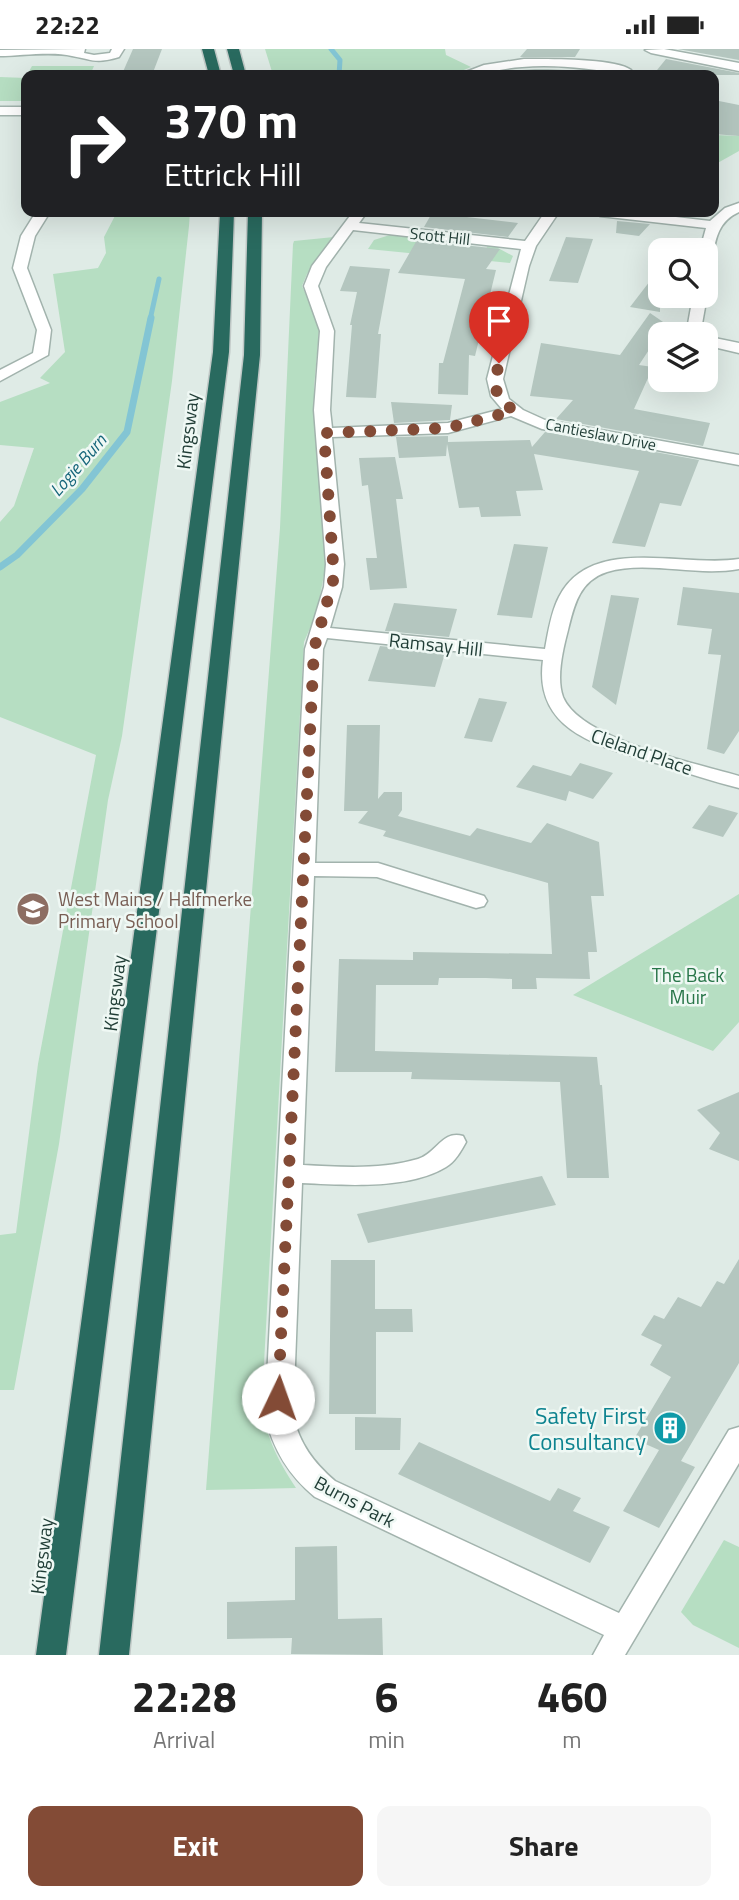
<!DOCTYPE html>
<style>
body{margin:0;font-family:"Titillium Web",sans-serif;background:#f6f6f6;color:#222;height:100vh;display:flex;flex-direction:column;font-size:26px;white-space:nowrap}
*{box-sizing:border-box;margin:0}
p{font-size:23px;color:#767676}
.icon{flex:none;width:38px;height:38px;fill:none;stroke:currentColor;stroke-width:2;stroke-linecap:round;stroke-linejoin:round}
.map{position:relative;height:1606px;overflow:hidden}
.panel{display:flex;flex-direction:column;background:#fff;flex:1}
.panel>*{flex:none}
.banner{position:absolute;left:21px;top:21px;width:698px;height:147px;border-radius:14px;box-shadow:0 7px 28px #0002;background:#202124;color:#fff;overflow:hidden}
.buttons{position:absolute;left:648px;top:189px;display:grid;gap:14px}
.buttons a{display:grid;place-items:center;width:70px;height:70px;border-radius:14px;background:#fff;box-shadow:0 7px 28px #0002;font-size:35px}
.pin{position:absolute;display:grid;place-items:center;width:60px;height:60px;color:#fff;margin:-72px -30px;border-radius:50% 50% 50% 0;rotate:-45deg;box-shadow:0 0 7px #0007}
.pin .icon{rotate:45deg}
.me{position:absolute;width:77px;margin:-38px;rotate:3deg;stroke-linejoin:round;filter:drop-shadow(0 0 5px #0008)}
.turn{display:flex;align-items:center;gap:24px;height:147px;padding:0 28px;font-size:32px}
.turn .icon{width:91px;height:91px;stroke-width:2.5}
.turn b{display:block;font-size:49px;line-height:60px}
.eta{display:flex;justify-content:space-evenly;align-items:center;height:119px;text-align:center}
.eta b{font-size:42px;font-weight:700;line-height:49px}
.button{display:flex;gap:14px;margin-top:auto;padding:14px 28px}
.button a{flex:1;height:80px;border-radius:14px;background:#834b36;color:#fff;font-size:28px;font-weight:700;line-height:80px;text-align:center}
.button a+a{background:#f6f6f6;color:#222}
.status{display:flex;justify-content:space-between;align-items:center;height:49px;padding:0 35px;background:#fff;direction:ltr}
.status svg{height:19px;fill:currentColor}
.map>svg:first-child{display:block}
.green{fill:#b6dec2}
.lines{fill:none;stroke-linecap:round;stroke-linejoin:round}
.stream-far1{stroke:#83c5d4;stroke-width:5}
.stream{stroke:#83c5d4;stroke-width:7}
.building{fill:#b4c6bf}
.street-casing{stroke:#a2b3ad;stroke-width:3}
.highway-casing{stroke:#c0c8c6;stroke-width:3}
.street{fill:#fff;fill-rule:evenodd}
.highway{fill:#296a5f;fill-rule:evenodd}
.route{stroke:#834b36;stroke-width:12;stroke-dasharray:0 21.6}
.labels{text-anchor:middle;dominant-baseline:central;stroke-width:5;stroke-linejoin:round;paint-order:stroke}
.far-street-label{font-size:16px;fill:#1f3c35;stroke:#eff8f4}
.far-water-label{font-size:18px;font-style:italic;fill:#16667b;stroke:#eff8f4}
.street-label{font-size:19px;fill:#1f3c35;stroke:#eff8f4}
.education-label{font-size:19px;fill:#785e54;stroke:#eff8f4;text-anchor:start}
.park-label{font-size:19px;fill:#277548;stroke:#eff8f4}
.near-culture-label{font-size:23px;fill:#0d838f;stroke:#eff8f4;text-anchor:end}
</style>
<div class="status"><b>22:22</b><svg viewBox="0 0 49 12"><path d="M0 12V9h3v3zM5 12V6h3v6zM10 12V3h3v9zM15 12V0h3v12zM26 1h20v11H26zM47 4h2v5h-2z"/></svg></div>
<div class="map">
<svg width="739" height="1606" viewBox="0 0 739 1606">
<rect width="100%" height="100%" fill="#dfebe6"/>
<g class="green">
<path d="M265,0H445L446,6L471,18L452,26H273Z"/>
<path d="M32,17H94L90,26H27Z"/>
<path d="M0,28L26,29V52H0Z"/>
<path d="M714,86L739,87V102L714,116Z"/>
<path d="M117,163H190L189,177L172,332L122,687L108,751L59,1095L14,1341H0V1186L16,1184L38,1015L96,706L0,668V473L14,457L34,399L0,396V353L50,334L40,329L65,303L53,225L98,219L106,204L104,188Z"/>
<path d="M393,185L446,191L443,196L485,201L489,195L499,196L498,199L513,207L510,214L368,200L374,191Z"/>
<path d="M334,188L307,225L302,237L315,265L319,282L314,338L315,384L326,515L317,563L304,593L262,1350C264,1385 277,1410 296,1439L206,1441L280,479L293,195L294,192Z"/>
<path d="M739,845V973L713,1002L573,946Z"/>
<path d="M724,1491L739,1498V1599L693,1576L681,1563Z"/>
</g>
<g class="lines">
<g class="stream-far1">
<path d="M331,0L340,11L339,26"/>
<path d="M150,271L159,230"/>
</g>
<path class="stream" d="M0,518L17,506L82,440L127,383L151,269"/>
</g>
<g class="building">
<path d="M133,0H162L152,26L122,25Z"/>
<path d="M527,0H580L575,8H520Z"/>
<path d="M678,0H739V11Z"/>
<path d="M666,10L739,24V26H653Z"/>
<path d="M535,20H548L566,21L562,26H506L509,22Z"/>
<path d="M714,51L739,56V87L714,85Z"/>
<path d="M432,164L518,174L508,188L424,178Z"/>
<path d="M617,172L650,175L639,187L616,184Z"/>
<path d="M566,188L593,190L578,234L549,232Z"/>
<path d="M417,191L500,200L486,220L496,221L475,307L469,306L468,346L438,345L439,314H443L465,230L398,224Z"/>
<path d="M350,217L390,220L378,285H381L376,349L346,348L352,276H350L357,243L340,242Z"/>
<path d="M660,219V263L630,258Z"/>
<path d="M650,264L666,275L639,316L653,318L634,360L710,374L703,397L556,370L573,351L530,347L541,294L620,306Z"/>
<path d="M391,353L452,356L450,371L394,374Z"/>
<path d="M545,383L699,411L681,457L660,454L645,498L612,494L639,422L534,405L543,441L516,442L521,467L481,468L479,458L459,459L447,395L446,407L399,409L396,388L448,387V393L530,391L532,398Z"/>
<path d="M395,408L403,450H396L407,539L370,541L366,509H377L368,436L362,437L359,409Z"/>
<path d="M514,495L548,498L532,569L497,566Z"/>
<path d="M683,538L739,544V682L724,705L707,700L721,606L708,605L712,580L677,576Z"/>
<path d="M611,546L639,549L616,656L592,638Z"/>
<path d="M394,554L457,560L449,588L385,582Z"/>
<path d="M380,597L445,604L435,638L368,632Z"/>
<path d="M479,649L507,653L492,693L464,689Z"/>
<path d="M347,676H380L378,750L384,743H402V761L398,767L470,787L477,779L531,794L547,774L599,793L604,847H591L597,903H588L590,930L536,929L537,940H512V930L486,929H439L438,936H376L375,1002L597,1008L600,1036H602L609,1129H567L560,1033L411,1030L412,1023H335L339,910L413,911V903L552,905L548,834L383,787L386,782L358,774L368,762H344Z"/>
<path d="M580,714L613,724L593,750L569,742L566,752L516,738L533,716L571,727Z"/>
<path d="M709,756L738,764L723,788L692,779Z"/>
<path d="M739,1043V1112L709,1100L720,1084L697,1061Z"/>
<path d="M542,1127L556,1156L368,1194L357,1165Z"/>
<path d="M739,1210V1314L681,1412L695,1418L659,1479L623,1462L659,1401L634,1390L671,1328L650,1316L662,1296L641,1286L654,1266L664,1270L678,1248L701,1258L717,1232L724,1235Z"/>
<path d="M331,1211H375V1260H412L413,1283H376V1365H329Z"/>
<path d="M355,1368L401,1369L400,1401H355Z"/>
<path d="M419,1393L550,1452L558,1439L581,1449L573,1462L610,1478L590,1514L398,1425Z"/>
<path d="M337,1497L338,1570L382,1569L383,1606L291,1605L292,1589L227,1590V1553L295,1551V1498Z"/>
</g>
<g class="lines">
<defs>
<g id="street">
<path d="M85,0L84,4L94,6L110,4L112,0H124L119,8C95,15 94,11 72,7C52,2 20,7 0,7V1Z"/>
<path d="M664,0L739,14V22L651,4L645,1Z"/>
<path d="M524,10C546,10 615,9 631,21L625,25C591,20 557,15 522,18C500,19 480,27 458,26L484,16Z"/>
<rect x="0" y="58" width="26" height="8"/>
<path d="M739,154V163C718,172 715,191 712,212L705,216V201H700L706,179L600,167L593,163H633L710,172L725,159Z"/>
<path d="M36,163H50L35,187L27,219L51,281L48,306L0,332V321L33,304L37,281L13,219L21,187Z"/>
<path d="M353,163H367L359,174L525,192L545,163H559L536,197L529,217L503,330L509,350L523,361L545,371L739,406V416L542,380L511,367L448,384L332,388L344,515L342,538L330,579L545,600C548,584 551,563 559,548C591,485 683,519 739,510V520C696,528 647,511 607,523C579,532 574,557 568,581C563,600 556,629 563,648C581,691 696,714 739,727V739C711,732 684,723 656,714C603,698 533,684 543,611L327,589L323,600L315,814H378L484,847L487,852L484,857L476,859L377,828L314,827L303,1116C340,1118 381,1121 418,1110C437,1104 442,1081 463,1087L466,1093C461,1102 455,1113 446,1118C408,1141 345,1136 302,1134L293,1367C300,1395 313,1413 335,1432L619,1564L729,1381L739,1378V1414L625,1606H593L604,1586L315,1448C288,1426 273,1400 265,1367L305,600L324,538L326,515L314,361L320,282L304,237L312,217ZM353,181L521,200L487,330L491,347L502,360L448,374L332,379L330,361L334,282L318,237L326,218Z"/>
<path d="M705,244L707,247L702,275L705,285H691L688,275L693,247H705Z"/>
<path d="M705,287L739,294V304L705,296Z"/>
</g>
<g id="highway">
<path d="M202,0H214L221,26H209Z"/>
<path d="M227,0H239L246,26H234Z"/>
<path d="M220,163H234L229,303L66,1606H36L213,303Z"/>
<path d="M248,163H262L260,306L129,1606H99L244,306Z"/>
</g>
</defs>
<use href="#street" class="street-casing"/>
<use href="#highway" class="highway-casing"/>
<use href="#street" class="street"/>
<use href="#highway" class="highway"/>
</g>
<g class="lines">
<path class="route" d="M278,1349L314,600L334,528L324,384L448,379L514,362C493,345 493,340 499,314"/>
</g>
<defs>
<symbol id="school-disc" viewBox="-11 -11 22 22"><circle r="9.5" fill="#8d6e63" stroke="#eff8f4"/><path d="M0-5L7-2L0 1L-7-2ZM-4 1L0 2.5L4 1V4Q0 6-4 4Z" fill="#fff"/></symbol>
<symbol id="building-disc" viewBox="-11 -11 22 22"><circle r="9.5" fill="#0f9aa8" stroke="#eff8f4"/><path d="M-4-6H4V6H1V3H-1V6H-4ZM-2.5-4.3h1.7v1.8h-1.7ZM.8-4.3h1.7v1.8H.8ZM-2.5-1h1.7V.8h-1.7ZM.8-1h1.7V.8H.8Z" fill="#fff"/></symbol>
</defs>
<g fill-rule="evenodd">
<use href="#school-disc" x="14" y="841" width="38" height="38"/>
<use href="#building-disc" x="651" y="1360" width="38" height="38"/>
</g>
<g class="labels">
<g class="far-street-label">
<text transform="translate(440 187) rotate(6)">Scott Hill</text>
<text transform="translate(601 385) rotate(11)">Cantieslaw Drive</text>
</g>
<g class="far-water-label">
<text transform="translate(78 416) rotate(-49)">Logie Burn</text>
</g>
<g class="street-label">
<text transform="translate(187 382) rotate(-83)">Kingsway</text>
<text transform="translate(436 595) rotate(6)">Ramsay Hill</text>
<text transform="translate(642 702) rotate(19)">Cleland Place</text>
<text transform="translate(114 944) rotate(-83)">Kingsway</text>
<text transform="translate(355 1452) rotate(28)">Burns Park</text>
<text transform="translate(41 1507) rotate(-83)">Kingsway</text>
</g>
<g class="education-label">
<text x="58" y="849">West Mains / Halfmerke<tspan x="58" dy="22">Primary School</tspan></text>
</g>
<g class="park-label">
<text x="688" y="925">The Back<tspan x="688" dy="22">Muir</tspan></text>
</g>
<g class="near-culture-label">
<text x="646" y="1366">Safety First<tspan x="646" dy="26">Consultancy</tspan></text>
</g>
</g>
</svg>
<div class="buttons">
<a><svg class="icon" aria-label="search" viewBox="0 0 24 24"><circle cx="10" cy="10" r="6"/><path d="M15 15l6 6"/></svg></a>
<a><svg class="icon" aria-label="layers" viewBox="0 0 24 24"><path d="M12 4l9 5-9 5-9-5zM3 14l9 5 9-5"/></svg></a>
</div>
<div class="pin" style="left:499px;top:314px;background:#d93025"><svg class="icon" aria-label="arrive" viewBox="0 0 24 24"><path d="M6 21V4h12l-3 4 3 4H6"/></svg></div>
<svg class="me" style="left:278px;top:1349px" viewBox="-20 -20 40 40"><circle r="19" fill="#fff"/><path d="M0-13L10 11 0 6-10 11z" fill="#834b36"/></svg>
<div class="banner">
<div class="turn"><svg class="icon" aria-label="right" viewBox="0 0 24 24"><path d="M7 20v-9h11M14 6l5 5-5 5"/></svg><div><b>370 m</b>Ettrick Hill</div></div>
</div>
</div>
<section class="panel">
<div class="eta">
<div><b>22:28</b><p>Arrival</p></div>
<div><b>6</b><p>min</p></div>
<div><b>460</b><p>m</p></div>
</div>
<div class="button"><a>Exit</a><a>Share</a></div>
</section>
